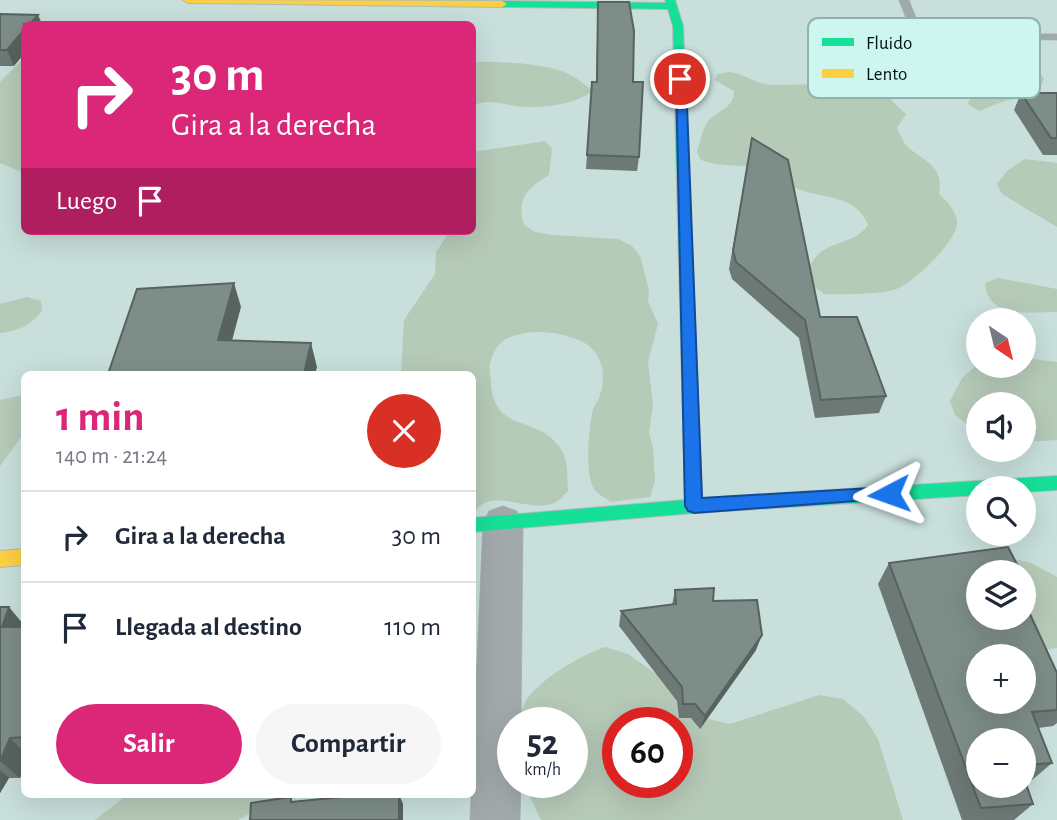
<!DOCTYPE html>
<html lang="es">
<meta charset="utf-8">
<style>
body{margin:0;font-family:"Alegreya Sans",sans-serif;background:#f6f6f7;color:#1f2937;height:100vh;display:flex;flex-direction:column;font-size:26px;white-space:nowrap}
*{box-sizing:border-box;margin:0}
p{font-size:23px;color:#747a83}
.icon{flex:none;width:38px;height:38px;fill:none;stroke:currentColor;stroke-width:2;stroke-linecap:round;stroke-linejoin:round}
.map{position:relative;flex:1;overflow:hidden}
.panel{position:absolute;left:21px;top:371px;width:455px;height:427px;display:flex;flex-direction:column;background:#fff;border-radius:10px;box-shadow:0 7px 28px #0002}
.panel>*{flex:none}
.hud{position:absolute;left:21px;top:21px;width:455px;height:214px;border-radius:10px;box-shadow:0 7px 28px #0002;background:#db2777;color:#fff;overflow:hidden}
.needle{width:46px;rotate:145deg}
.tools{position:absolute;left:966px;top:308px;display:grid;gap:14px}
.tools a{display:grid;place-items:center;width:70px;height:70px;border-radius:50%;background:#fff;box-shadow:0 7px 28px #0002;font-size:35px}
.speed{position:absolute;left:497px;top:707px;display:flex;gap:14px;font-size:35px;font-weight:700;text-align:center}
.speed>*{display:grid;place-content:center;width:91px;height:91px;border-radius:50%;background:#fff;box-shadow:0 7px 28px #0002;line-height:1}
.speed small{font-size:18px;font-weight:400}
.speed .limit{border:10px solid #d22;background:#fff;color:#111}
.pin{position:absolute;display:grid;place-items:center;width:60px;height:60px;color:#fff;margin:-30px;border:4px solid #fff;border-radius:50%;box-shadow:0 2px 7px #0007}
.me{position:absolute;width:77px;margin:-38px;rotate:266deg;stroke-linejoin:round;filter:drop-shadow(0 0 5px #0008)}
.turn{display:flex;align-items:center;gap:24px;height:147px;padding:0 35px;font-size:32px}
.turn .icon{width:91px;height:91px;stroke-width:2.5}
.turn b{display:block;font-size:49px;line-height:60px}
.then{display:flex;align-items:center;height:66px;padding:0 35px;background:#0003;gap:14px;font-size:26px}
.round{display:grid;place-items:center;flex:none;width:74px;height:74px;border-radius:37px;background:#f6f6f7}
.head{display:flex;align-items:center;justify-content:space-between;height:119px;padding:0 35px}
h1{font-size:42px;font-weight:700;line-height:52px;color:#db2777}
.cta{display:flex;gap:14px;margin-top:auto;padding:14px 35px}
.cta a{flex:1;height:80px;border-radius:42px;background:#db2777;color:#fff;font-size:28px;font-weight:700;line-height:80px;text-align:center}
.cta a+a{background:#f6f6f7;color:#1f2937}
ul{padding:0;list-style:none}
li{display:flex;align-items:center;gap:21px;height:91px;padding:0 35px;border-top:2px solid #e0e1e3}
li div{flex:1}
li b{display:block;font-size:26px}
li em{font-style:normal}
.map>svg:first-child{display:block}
.green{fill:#b6cab8;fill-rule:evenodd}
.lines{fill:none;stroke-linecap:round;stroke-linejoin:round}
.lane-casing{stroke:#aabdba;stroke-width:1}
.street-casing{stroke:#aabdba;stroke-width:1}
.fast-casing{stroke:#aabdba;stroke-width:2}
.slow-casing{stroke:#aabdba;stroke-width:2}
.lane{fill:#a1a9ab;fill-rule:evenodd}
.street{fill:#a1a9ab;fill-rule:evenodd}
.fast{fill:#16e098;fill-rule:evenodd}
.slow{fill:#ffcf43;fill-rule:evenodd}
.wall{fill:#6c7975;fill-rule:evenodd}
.shaded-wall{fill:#58635f}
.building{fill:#7d8d88;stroke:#58635f;stroke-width:2;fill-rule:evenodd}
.route{fill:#1a73e8;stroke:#114b97;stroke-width:2}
.key{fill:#ccf6ef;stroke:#90b2ad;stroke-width:2}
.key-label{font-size:19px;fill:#051412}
</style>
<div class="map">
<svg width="1057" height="820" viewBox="0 0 1057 820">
<rect width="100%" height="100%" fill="#c8dfdc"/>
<g class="green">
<path d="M979,48L1006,50L1031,58L1044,79L1039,92L1034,97L1007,100L979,111L968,104L973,91L969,84L936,59L942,54Z"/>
<path d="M24,58V173L0,163V82Z"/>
<path d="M473,62C497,61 543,63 566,73C576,77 585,85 594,91C570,106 538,110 510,105C495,102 487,100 473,105Z"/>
<path d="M729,72C746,74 758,86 776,85C792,85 809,84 825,84C846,84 863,72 884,78L891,100L906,114L897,128C899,133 902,139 905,144C919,160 945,163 939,194C947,201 955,210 957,221C959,240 912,285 894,290C878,294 841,295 824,294L812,285L807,274C818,236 851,250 868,225C856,194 823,199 798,189C786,184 780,172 766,169C744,164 723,168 701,160L697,152C700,143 703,126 709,120C719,110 734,108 734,91L714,80L718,74Z"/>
<path d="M545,141L552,149L549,175C528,188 516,198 524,225L535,232L552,235L618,239L632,246L640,256L649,290L648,301L658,324L648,362L653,405L649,433L653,448L655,481L650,497L611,502C606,498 597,494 594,489C584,472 589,428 593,409C595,404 599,400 600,395C608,371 600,347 576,339C554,331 529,329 508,338C498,342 492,354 490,364C489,370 491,378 491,385C495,432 536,416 558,445C569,458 567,474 568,491C565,494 560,500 556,502C530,516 489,483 473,515L472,374H401L404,320L435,274L436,252L450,231H472L473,152Z"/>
<path d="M1025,159L1057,163V227L1002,194L997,184L1008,170Z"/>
<path d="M998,278L1057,289V312C1031,312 987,319 985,283Z"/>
<path d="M27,297L41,301L42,311C30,326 18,331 0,333V304Z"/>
<path d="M1024,358L1057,362V440L1024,442V404H978V433L955,415L950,401L962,378L978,364L1024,366Z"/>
<path d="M24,395V433L0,466V400Z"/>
<path d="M1019,560L1031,563L1057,577V648L1044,650L1024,618V572H988L1010,561Z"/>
<path d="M605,647L628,654L669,683L704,718L730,724L819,695L843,699L864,717L878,739L903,820H541L523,782H572V723H518L519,720C522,712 524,701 530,695C549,674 578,657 605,647ZM618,723H677V782H618Z"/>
<path d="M127,795H284L238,820H95Z"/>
</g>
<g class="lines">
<defs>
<path id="lane" d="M899,0H909L922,33L1057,34V40L914,38Z"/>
<path id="street" d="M503,506L517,511L523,523L521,723H513V782H521L520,820H470L483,523L489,511Z"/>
<path id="fast" d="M665,0H675L683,26L702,498L1057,476V490L1024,492V488H978V495L694,513L472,532V518L685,500L673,26L668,9L502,7L497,4L502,1L666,3Z"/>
<g id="slow">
<path d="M183,0L502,1L507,4L502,7L188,3Z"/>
<path d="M24,549V565L0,567V551Z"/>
</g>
</defs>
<use href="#lane" class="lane-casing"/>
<use href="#street" class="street-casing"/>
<use href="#fast" class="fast-casing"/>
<use href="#slow" class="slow-casing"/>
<use href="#lane" class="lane"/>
<use href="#street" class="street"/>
<use href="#fast" class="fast"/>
<use href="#slow" class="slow"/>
</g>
<g class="wall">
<path d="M598,2L633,82L639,157L637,171L586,169L592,82H596Z"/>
<path d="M0,14L14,66H0Z"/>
<path d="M1021,93H1057V155H1043L1014,110Z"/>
<path d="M752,138L820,317L886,396L879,413L815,418L799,338L732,279L729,269Z"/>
<path d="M889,563L978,572L1057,673V723L1053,726L1038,728L1052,763L1032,780H1025L1033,804L1014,820H962L878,584ZM978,740H1024V786Z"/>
<path d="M675,590L713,601L756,650L700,729L691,718H679L677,701L619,626L621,611L672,605Z"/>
<path d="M0,607L24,625V767L20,778H9L0,793Z"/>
</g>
<g class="shaded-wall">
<path d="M38,15L42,24H30Z"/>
<path d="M24,30V54L14,66L7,50Z"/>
<path d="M234,283L241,307L226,363L218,340Z"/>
<path d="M311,343L317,367L315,374H304Z"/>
<path d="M9,607L24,625V635L2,627Z"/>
<path d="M762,635L756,650L700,729L705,716Z"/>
<path d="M10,738L24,752V767L20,778L0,761Z"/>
<path d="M0,770L9,778L0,793Z"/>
<path d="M399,794L403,804V820H399Z"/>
</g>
<g class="building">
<path d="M598,2H629L634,31L633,82H643L639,157L587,155L592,82H597Z"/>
<path d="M0,14L38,15L30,24H24V30L7,50H0Z"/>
<path d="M1021,93H1057V138H1051Z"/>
<path d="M752,138L788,160L820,317H857L886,396L821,400L805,320L736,262L733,251Z"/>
<path d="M234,283L218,340L311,343L304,374H108L137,289Z"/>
<path d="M1008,547L1021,572H978V618H1024V601L1057,673V710L1032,712L1052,763L1024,765V740H978V786H1024V778L1033,804L981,808L889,563ZM978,656H1024V702H978Z"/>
<path d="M1024,577L1028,585L1024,586Z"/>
<path d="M714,588L713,601L757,600L762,635L705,716L695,704H683L682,687L621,611L676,604L675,590Z"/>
<path d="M0,607H9L2,627H24V737L10,738L0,761Z"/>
<path d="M374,794H399V820H250L251,803L291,797V802Z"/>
</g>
<path class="route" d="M676,77L686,79L702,498L889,487L895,489L898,494L895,498L694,513L688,511L685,506Z"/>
<rect x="808" y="18" width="232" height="80" rx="10" class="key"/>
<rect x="822" y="38" width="32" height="8" fill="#16e098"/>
<rect x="822" y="69" width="32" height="9" fill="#ffcf43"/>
<g class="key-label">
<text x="866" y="49">Fluido</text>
<text x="866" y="80">Lento</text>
</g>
</svg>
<div class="tools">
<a><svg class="needle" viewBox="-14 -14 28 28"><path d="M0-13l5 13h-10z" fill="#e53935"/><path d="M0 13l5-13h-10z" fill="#747a83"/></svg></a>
<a><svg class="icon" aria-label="sound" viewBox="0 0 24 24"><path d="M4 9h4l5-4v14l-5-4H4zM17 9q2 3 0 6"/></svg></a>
<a><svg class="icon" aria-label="search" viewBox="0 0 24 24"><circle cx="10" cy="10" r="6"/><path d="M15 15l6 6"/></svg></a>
<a><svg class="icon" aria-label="layers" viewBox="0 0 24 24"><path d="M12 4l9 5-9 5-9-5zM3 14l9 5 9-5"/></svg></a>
<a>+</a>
<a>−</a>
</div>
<div class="speed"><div>52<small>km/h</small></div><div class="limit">60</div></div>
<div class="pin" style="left:680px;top:79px;background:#d93025"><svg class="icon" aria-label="arrive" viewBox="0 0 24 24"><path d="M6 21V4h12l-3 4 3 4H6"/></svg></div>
<svg class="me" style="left:889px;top:494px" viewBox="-20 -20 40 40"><path d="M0-17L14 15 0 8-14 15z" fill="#1a73e8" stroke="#fff" stroke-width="4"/></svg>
<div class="hud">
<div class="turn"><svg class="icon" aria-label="right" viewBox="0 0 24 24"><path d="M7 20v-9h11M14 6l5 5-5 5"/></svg><div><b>30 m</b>Gira a la derecha</div></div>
<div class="then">Luego<svg class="icon" aria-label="arrive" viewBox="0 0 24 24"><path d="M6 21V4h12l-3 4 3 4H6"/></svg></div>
</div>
<section class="panel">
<div class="head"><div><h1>1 min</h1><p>140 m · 21:24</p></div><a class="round" style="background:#d93025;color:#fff"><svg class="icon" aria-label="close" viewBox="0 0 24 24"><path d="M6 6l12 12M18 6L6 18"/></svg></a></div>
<ul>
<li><svg class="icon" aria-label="right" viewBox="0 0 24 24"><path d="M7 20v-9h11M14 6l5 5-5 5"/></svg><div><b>Gira a la derecha</b></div><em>30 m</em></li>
<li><svg class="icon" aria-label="arrive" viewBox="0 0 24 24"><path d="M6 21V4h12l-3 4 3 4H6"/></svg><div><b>Llegada al destino</b></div><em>110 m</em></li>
</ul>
<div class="cta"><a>Salir</a><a>Compartir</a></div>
</section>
</div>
